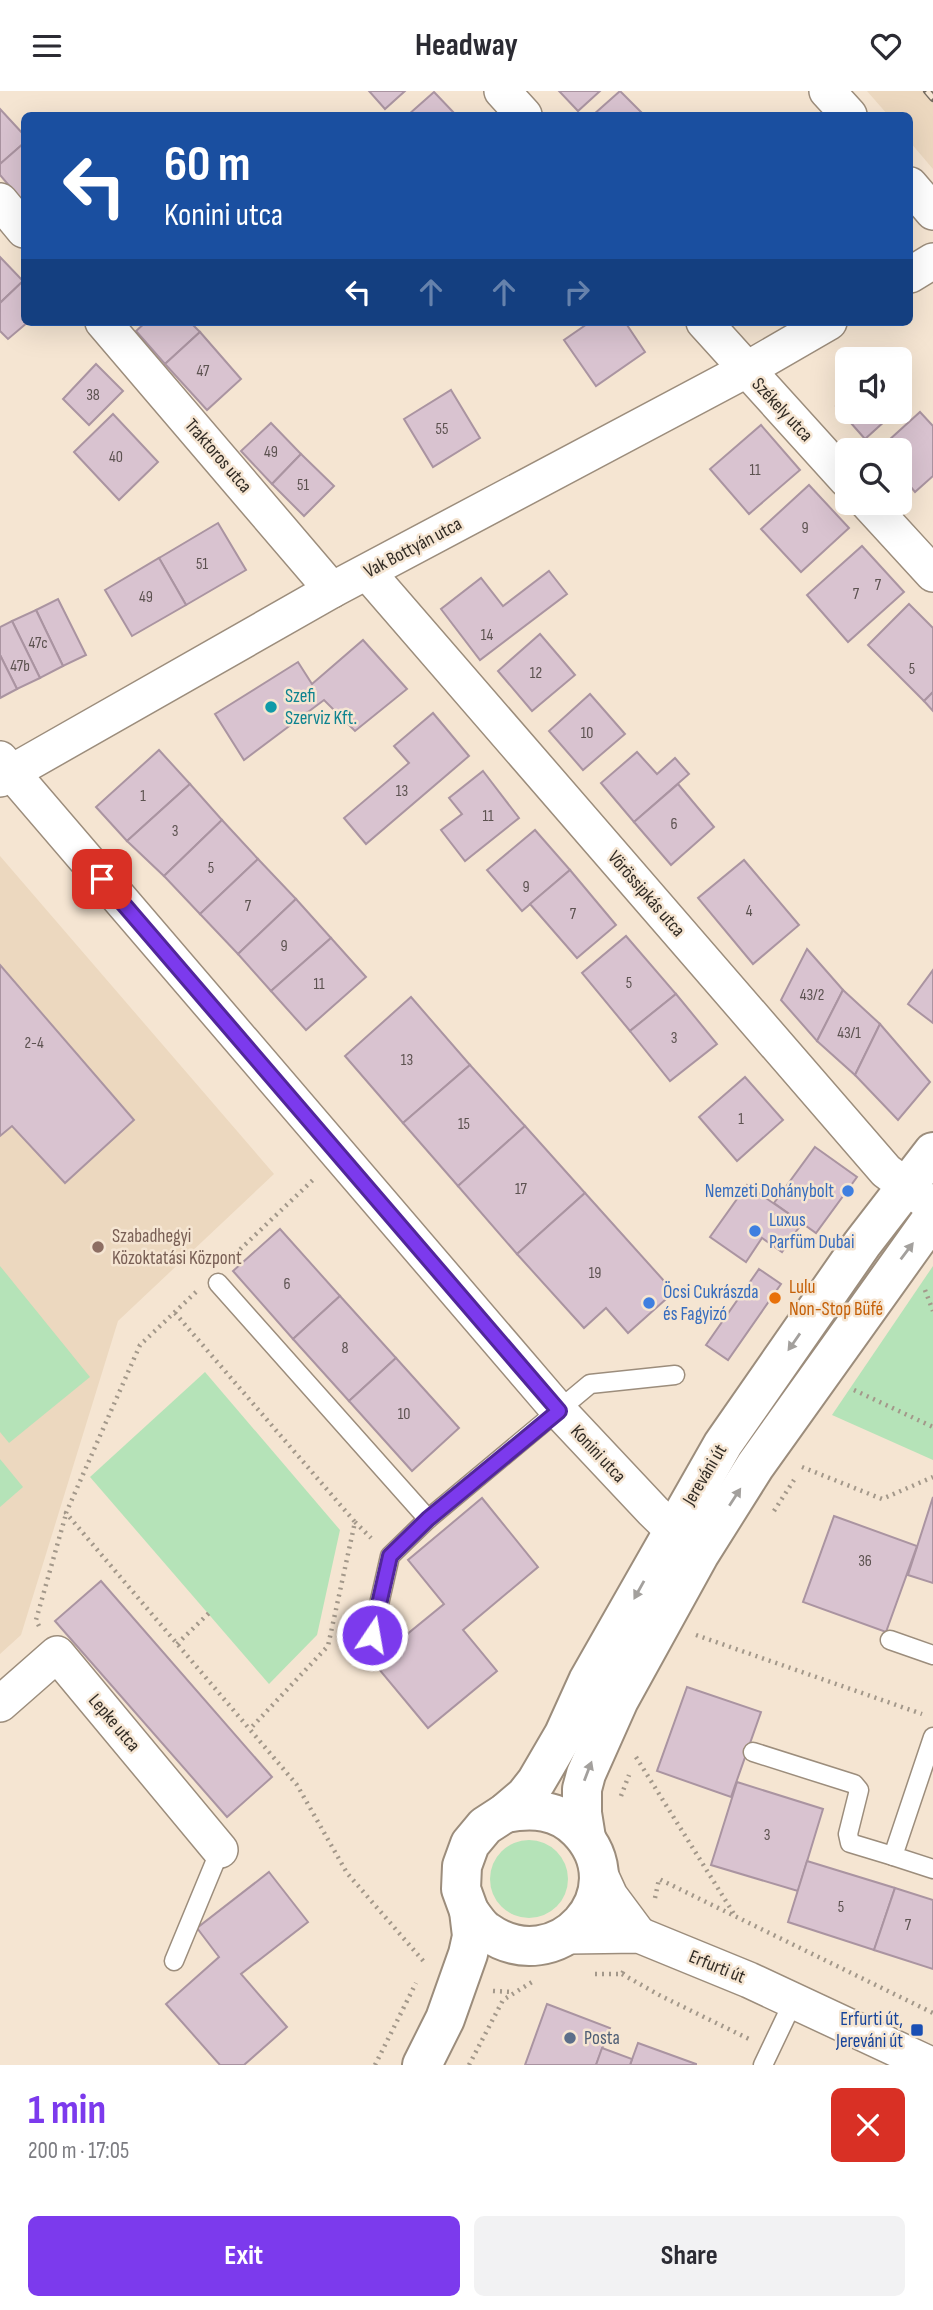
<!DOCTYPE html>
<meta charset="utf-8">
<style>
body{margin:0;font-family:"Sofia Sans Condensed",sans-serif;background:#f2f2f3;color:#2b2b33;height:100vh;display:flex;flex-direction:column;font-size:26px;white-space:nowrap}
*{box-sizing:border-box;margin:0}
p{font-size:23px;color:#7c7c81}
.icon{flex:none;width:38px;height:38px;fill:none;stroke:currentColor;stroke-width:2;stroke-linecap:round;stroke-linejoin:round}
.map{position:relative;height:1974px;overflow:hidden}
.sheet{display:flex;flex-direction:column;background:#fff;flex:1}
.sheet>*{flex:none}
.banner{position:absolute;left:21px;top:21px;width:892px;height:214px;border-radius:10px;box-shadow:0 7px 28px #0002;background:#1a4fa0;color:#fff;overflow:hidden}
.tools{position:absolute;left:835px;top:256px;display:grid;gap:14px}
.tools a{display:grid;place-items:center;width:77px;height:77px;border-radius:10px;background:#fff;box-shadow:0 7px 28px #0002;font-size:35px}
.pin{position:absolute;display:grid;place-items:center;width:60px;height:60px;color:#fff;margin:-30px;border-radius:14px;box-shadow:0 4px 10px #0006}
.me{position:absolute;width:77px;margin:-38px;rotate:12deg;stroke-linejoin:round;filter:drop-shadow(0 0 5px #0008)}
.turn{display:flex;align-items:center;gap:24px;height:147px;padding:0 28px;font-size:32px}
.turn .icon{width:91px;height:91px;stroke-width:2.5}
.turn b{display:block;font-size:49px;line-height:60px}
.lanes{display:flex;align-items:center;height:66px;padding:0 28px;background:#0003;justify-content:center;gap:35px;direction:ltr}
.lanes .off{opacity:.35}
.round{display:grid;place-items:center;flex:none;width:74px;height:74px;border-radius:10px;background:#f2f2f3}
.head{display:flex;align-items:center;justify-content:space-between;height:119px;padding:0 28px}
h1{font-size:42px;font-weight:700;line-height:52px;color:#7c3aed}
.cta{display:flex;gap:14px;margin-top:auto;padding:14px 28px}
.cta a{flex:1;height:80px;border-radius:10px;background:#7c3aed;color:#fff;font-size:28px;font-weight:700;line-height:80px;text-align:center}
.cta a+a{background:#f2f2f3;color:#2b2b33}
header{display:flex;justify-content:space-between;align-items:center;height:91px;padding:0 28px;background:#fff;font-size:32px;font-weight:700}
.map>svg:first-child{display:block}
.built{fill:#ecd8bf}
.green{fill:#b5e3b8}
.building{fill:#d9c3d0;stroke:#aa94a1;stroke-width:2}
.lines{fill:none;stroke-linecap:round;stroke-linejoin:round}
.lane-casing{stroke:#9c8d7c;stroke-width:21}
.street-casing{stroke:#9c8d7c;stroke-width:38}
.secondary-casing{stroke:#9c8d7c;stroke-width:42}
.path{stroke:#a3988a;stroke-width:4.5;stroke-dasharray:2 5;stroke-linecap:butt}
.lane{stroke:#fff;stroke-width:18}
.street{stroke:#fff;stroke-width:35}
.secondary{stroke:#fff;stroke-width:38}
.rail-casing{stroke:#736a5f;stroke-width:8}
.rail{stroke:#f5e5d2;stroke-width:5;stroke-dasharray:16;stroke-linecap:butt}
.oneway{fill:#a3a09d}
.route-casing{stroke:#51269a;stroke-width:18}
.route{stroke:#7c3aed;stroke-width:12}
.culture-dot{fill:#0f9aa8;stroke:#f5e5d2;stroke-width:2.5}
.shop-dot{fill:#3f7fe0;stroke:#f5e5d2;stroke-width:2.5}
.education-dot{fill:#8d6e63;stroke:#f5e5d2;stroke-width:2.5}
.food-dot{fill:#e8710a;stroke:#f5e5d2;stroke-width:2.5}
.transit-dot{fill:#1a4fb4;stroke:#f5e5d2;stroke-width:2.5}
.service-dot{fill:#5c6f8a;stroke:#f5e5d2;stroke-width:2.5}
.labels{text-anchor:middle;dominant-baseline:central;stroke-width:5;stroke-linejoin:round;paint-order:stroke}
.number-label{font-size:16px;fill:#5c5250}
.street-label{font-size:19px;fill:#332d26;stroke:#f5e5d2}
.culture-label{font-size:19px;fill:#0d838f;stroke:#f5e5d2;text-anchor:start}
.shop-label{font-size:19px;fill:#366cbe;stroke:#f5e5d2;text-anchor:start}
.education-label{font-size:19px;fill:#785e54;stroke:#f5e5d2;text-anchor:start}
.food-label{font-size:19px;fill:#c56008;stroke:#f5e5d2;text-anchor:start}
.transit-label{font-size:19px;fill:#164399;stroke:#f5e5d2;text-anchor:end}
.service-label{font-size:19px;fill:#4e5e75;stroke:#f5e5d2;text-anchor:start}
</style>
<header><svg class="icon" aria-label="menu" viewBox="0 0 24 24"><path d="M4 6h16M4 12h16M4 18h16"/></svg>Headway<svg class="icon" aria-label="heart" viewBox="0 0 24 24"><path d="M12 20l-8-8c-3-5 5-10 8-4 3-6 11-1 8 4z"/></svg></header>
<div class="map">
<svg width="933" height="1974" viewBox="0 0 933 1974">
<rect width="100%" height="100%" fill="#f5e5d2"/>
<g class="built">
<path d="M867,0H933V78L910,51V24H888Z"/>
<path d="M0,765L274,1083L118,1230L21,1544L0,1563Z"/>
</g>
<g class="green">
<path d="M0,1175L90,1286L9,1352L0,1341Z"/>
<path d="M933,1175V1369L832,1324Z"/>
<path d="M205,1281L340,1439L317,1544L269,1593L90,1386Z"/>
<path d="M0,1368L23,1396L0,1416Z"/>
<circle cx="529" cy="1788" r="39"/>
</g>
<g class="building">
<path d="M369,0H405L385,18Z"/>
<path d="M559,0H600L578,20Z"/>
<path d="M620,0L644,24H593Z"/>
<path d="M434,1L456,24H408Z"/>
<path d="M0,18L24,44V52L0,73Z"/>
<path d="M24,52V112L0,84V73Z"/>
<path d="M0,166L23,190L0,212Z"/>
<path d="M23,190L24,231H28L8,248L0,240V212Z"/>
<path d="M146,231H190L200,241L165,273L136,240Z"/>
<path d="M590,231H625L645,261L596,295L564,249Z"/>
<path d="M200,241L241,288L207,319L165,273Z"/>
<path d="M96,273L123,300L89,334L63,308Z"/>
<path d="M451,299L480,347L433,376L404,328Z"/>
<path d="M900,303L907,311L900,317Z"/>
<path d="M847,305V320H896L865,348L836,315Z"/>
<path d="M920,321L933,335V385L915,401L900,383V359H878Z"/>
<path d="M113,323L158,371L119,409L74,361Z"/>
<path d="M271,332L301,363L272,393L241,360Z"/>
<path d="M761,334L800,379L749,423L710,378Z"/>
<path d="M301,363L334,395L304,425L272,393Z"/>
<path d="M809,394L849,437L801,481L761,438Z"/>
<path d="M218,432L246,479L186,514L159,467Z"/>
<path d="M862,455L904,501L848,551L807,504Z"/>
<path d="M159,467L186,514L132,545L105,499Z"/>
<path d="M549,480L567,503L480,569L441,518L481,487L503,515Z"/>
<path d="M58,508L86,564L63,575L36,519Z"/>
<path d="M909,513L933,537V601L924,610L868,554Z"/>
<path d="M36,519L63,575L40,587L12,530Z"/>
<path d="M12,530L40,587L17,598L0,564V536Z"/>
<path d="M540,543L575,584L532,620L498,580Z"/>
<path d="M363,549L407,598L355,640L324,609L244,669L215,623L298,571L312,593Z"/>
<path d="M0,564L17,598L0,607Z"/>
<path d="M933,601V620L924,610Z"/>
<path d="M590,603L625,643L583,679L549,640Z"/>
<path d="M433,622L469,665L366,753L344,727L409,672L394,655Z"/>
<path d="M159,659L190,693L127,750L96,716Z"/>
<path d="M637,661L657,683L675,667L689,683L634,731L601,692Z"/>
<path d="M483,680L519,727L465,770L441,739L462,723L449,707Z"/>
<path d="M190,693L222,729L164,785L127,750Z"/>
<path d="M678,693L714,736L671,774L634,731Z"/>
<path d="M222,729L258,768L200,823L164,785Z"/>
<path d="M535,739L570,779L522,820L487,779Z"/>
<path d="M258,768L296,808L238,863L200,823Z"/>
<path d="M744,769L799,834L753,873L698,807Z"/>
<path d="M570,779L616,834L577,867L530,813Z"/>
<path d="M296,808L331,847L271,900L238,863Z"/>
<path d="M626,845L676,903L630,940L582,882Z"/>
<path d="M331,847L366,886L306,939L271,900Z"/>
<path d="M807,858L843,899L817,950L781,909Z"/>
<path d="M0,874L134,1029L65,1092L12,1035L0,1045Z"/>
<path d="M933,879V932L908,913Z"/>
<path d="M843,899L880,933L855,984L817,950Z"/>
<path d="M676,903L717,953L670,990L630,940Z"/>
<path d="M411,906L470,974L403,1032L345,965Z"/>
<path d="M880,933L930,991L898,1029L855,984Z"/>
<path d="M470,974L525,1035L458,1095L403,1032Z"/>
<path d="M745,986L783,1029L737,1070L699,1026Z"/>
<path d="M525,1035L585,1102L517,1163L458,1095Z"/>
<path d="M815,1056L857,1086L816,1142L774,1112Z"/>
<path d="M747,1094L802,1132L782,1161L762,1147L746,1171L710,1146Z"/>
<path d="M585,1102L674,1201L628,1242L606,1217L584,1237L517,1163Z"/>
<path d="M280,1138L340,1205L293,1248L233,1180Z"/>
<path d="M759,1178L781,1193L728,1269L706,1254Z"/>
<path d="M340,1205L396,1267L349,1310L293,1248Z"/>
<path d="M396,1267L459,1337L412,1380L349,1310Z"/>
<path d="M933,1406V1492L908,1484Z"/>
<path d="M482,1407L538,1476L463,1539L497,1580L428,1637L373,1571L444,1513L408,1469Z"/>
<path d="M834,1425L917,1455L886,1541L803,1511Z"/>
<path d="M101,1490L272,1686L227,1726L55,1530Z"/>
<path d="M687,1596L761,1621L731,1706L657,1680Z"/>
<path d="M737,1691L823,1718L798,1800L711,1774Z"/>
<path d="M807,1770L895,1797L874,1859L788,1831Z"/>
<path d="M269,1781L308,1831L241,1883L287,1936L244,1974H220L166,1913L219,1866L197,1837Z"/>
<path d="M895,1797L933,1809V1878L874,1859Z"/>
<path d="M547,1913L610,1937L596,1974H525Z"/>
<path d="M638,1952L696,1973V1974H630Z"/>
<path d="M602,1957L632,1968L630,1974H596Z"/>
</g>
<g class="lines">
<defs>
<g id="lane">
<path d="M218,1192L428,1428L590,1293L675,1284"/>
<path d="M372,1544L390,1465L428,1428"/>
<path d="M890,1549L933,1564"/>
<path d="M933,1646L893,1765L933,1778"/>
<path d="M753,1661L854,1693L859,1699L848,1743L850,1752L893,1765"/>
<path d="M174,1870L220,1759"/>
<path d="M763,1974L794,1909"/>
</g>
<g id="street">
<path d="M502,0L524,24"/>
<path d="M827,0L849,24"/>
<path d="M910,94L933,121"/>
<path d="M0,110L24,139"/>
<path d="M910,184L933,170"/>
<path d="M103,231L332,499"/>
<path d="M704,231L847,389"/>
<path d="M867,411L933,483"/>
<path d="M368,482L886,1080L930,1113"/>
<path d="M0,668L559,1320L653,1420L694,1460"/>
<path d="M0,688L332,499L746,279L829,231"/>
<path d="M0,1613L57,1563L220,1759"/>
<path d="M599,1781L610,1805L639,1844"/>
<path d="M568,1845L639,1844L749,1889L931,1974"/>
</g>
<g id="secondary">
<path d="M586,1747L582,1722V1698L586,1683L619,1609L699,1464L755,1375L933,1126"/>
<path d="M469,1820C474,1827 480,1836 486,1840C557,1891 638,1800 578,1739C558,1718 532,1717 505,1722"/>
<path d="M422,1974L445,1928L468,1863L472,1845L469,1820L461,1798L462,1775L470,1753L485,1735L505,1722L525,1705L536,1691L564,1643L588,1590L723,1353L862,1153L933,1061"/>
</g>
</defs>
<use href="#lane" class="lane-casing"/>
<use href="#street" class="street-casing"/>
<use href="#secondary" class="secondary-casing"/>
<g class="path">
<path d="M230,1168L315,1087"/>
<path d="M925,1199L933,1220"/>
<path d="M196,1201L140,1254L66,1422L297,1694L347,1782L425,1872"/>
<path d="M175,1222L355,1431L328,1555L249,1639"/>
<path d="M854,1299L933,1336"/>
<path d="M802,1376L882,1408L933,1386"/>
<path d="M774,1420L794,1389"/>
<path d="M355,1431L371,1447"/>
<path d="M39,1535L36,1529L66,1423"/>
<path d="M696,1544L922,1623"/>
<path d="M177,1553L209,1522"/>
<path d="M636,1666L734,1823"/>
<path d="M621,1705L629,1684"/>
<path d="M655,1807L659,1788L933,1922"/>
<path d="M595,1883H622L625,1877"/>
<path d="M622,1883L661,1905L749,1948"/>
<path d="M493,1900L512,1901"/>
<path d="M375,1974L416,1892"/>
<path d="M469,1974L503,1909L532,1891"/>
</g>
<use href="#lane" class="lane"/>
<use href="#street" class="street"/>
<use href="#secondary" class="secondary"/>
<defs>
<path id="rail" d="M927,0L933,7"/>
</defs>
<use href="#rail" class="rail-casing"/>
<use href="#rail" class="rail"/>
</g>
<defs><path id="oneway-solid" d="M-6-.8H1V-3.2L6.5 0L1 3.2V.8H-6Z" transform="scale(1.75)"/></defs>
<g class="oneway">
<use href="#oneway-solid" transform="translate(907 1160) rotate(-53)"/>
<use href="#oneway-solid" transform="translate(794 1251) rotate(125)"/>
<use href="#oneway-solid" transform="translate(735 1406) rotate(-57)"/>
<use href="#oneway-solid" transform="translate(639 1499) rotate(119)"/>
<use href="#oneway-solid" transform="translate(588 1680) rotate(-69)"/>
</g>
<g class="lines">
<defs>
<path id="route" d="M102,788L559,1320L428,1428L390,1465L372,1544"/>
</defs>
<use href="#route" class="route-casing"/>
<use href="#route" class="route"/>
</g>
<circle class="culture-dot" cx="271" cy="616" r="7"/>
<g class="shop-dot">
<circle cx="848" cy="1100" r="7"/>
<circle cx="755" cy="1140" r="7"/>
<circle cx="649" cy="1212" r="7"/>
</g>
<circle class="education-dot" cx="98" cy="1156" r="7"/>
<circle class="food-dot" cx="775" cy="1207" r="7"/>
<rect class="transit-dot" x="910" y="1932" width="14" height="14" rx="3.5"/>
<circle class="service-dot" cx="570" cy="1947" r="7"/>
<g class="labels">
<g class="number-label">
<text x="203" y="280">47</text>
<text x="93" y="304">38</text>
<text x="442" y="338">55</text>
<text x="271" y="361">49</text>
<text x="116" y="366">40</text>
<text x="755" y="379">11</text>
<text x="303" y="394">51</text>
<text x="805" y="437">9</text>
<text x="202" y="473">51</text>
<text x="878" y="494">7</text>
<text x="856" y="503">7</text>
<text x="146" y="506">49</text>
<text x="487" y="544">14</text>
<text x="38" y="552">47c</text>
<text x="20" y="575">47b</text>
<text x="912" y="578">5</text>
<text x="536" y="582">12</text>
<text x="587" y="642">10</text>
<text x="402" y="700">13</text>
<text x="143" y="705">1</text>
<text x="488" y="725">11</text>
<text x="674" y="733">6</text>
<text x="175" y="740">3</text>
<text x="211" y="777">5</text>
<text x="526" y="796">9</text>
<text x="248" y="815">7</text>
<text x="749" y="820">4</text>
<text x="573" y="823">7</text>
<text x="284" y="855">9</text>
<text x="629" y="892">5</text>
<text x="319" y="893">11</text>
<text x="812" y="904">43/2</text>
<text x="849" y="942">43/1</text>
<text x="674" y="947">3</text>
<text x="34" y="952">2-4</text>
<text x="407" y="969">13</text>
<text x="741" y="1028">1</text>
<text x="464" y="1033">15</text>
<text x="521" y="1098">17</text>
<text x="595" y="1182">19</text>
<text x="287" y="1193">6</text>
<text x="345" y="1257">8</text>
<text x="404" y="1323">10</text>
<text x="865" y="1470">36</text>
<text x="767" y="1744">3</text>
<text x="841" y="1816">5</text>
<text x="908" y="1834">7</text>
</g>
<g class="street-label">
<text transform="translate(782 319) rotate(47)">Székely utca</text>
<text transform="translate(218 365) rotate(49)">Traktoros utca</text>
<text transform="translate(413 457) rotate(-28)">Vak Bottyán utca</text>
<text transform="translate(646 803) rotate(49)">Vörössipkás utca</text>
<text transform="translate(598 1363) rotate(47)">Konini utca</text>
<text transform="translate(705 1384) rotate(-59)">Jereváni út</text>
<text transform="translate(114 1632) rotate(50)">Lepke utca</text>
<text transform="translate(717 1876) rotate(22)">Erfurti út</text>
</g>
<g class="culture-label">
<text x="285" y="605">Szefi<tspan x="285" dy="22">Szerviz Kft.</tspan></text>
</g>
<g class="shop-label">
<text x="834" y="1100" text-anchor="end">Nemzeti Dohánybolt</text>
<text x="769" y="1129">Luxus<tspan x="769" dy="22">Parfüm Dubai</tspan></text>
<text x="663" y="1201">Öcsi Cukrászda<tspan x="663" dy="22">és Fagyizó</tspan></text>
</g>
<g class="education-label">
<text x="112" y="1145">Szabadhegyi<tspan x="112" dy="22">Közoktatási Központ</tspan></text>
</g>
<g class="food-label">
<text x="789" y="1196">Lulu<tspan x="789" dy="22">Non-Stop Büfé</tspan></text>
</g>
<g class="transit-label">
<text x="903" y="1928">Erfurti út,<tspan x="903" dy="22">Jereváni út</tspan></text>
</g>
<g class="service-label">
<text x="584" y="1947">Posta</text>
</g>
</g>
</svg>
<div class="tools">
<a><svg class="icon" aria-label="sound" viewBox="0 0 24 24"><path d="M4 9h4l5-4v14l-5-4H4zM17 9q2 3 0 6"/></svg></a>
<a><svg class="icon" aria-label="search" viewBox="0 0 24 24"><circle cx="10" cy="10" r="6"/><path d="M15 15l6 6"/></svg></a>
</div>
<div class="pin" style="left:102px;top:788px;background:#d93025"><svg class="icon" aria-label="arrive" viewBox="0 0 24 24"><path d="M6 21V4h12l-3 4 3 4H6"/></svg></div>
<svg class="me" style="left:372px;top:1544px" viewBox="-20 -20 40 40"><circle r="17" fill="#7c3aed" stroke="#fff" stroke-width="3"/><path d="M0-11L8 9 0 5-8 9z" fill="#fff"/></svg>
<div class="banner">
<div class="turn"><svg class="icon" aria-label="left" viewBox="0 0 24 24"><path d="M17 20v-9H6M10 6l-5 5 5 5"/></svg><div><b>60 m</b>Konini utca</div></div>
<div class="lanes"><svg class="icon" aria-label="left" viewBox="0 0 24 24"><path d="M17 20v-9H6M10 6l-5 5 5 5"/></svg><svg class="icon off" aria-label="ahead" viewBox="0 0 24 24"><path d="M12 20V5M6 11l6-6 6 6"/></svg><svg class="icon off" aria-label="ahead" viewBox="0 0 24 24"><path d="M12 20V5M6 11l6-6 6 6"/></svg><svg class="icon off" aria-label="right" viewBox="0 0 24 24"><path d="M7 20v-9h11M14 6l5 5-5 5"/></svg></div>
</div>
</div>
<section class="sheet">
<div class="head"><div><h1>1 min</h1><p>200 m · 17:05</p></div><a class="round" style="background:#d93025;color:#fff"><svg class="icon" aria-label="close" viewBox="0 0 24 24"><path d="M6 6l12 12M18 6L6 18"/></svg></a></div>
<div class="cta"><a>Exit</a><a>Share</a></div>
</section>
